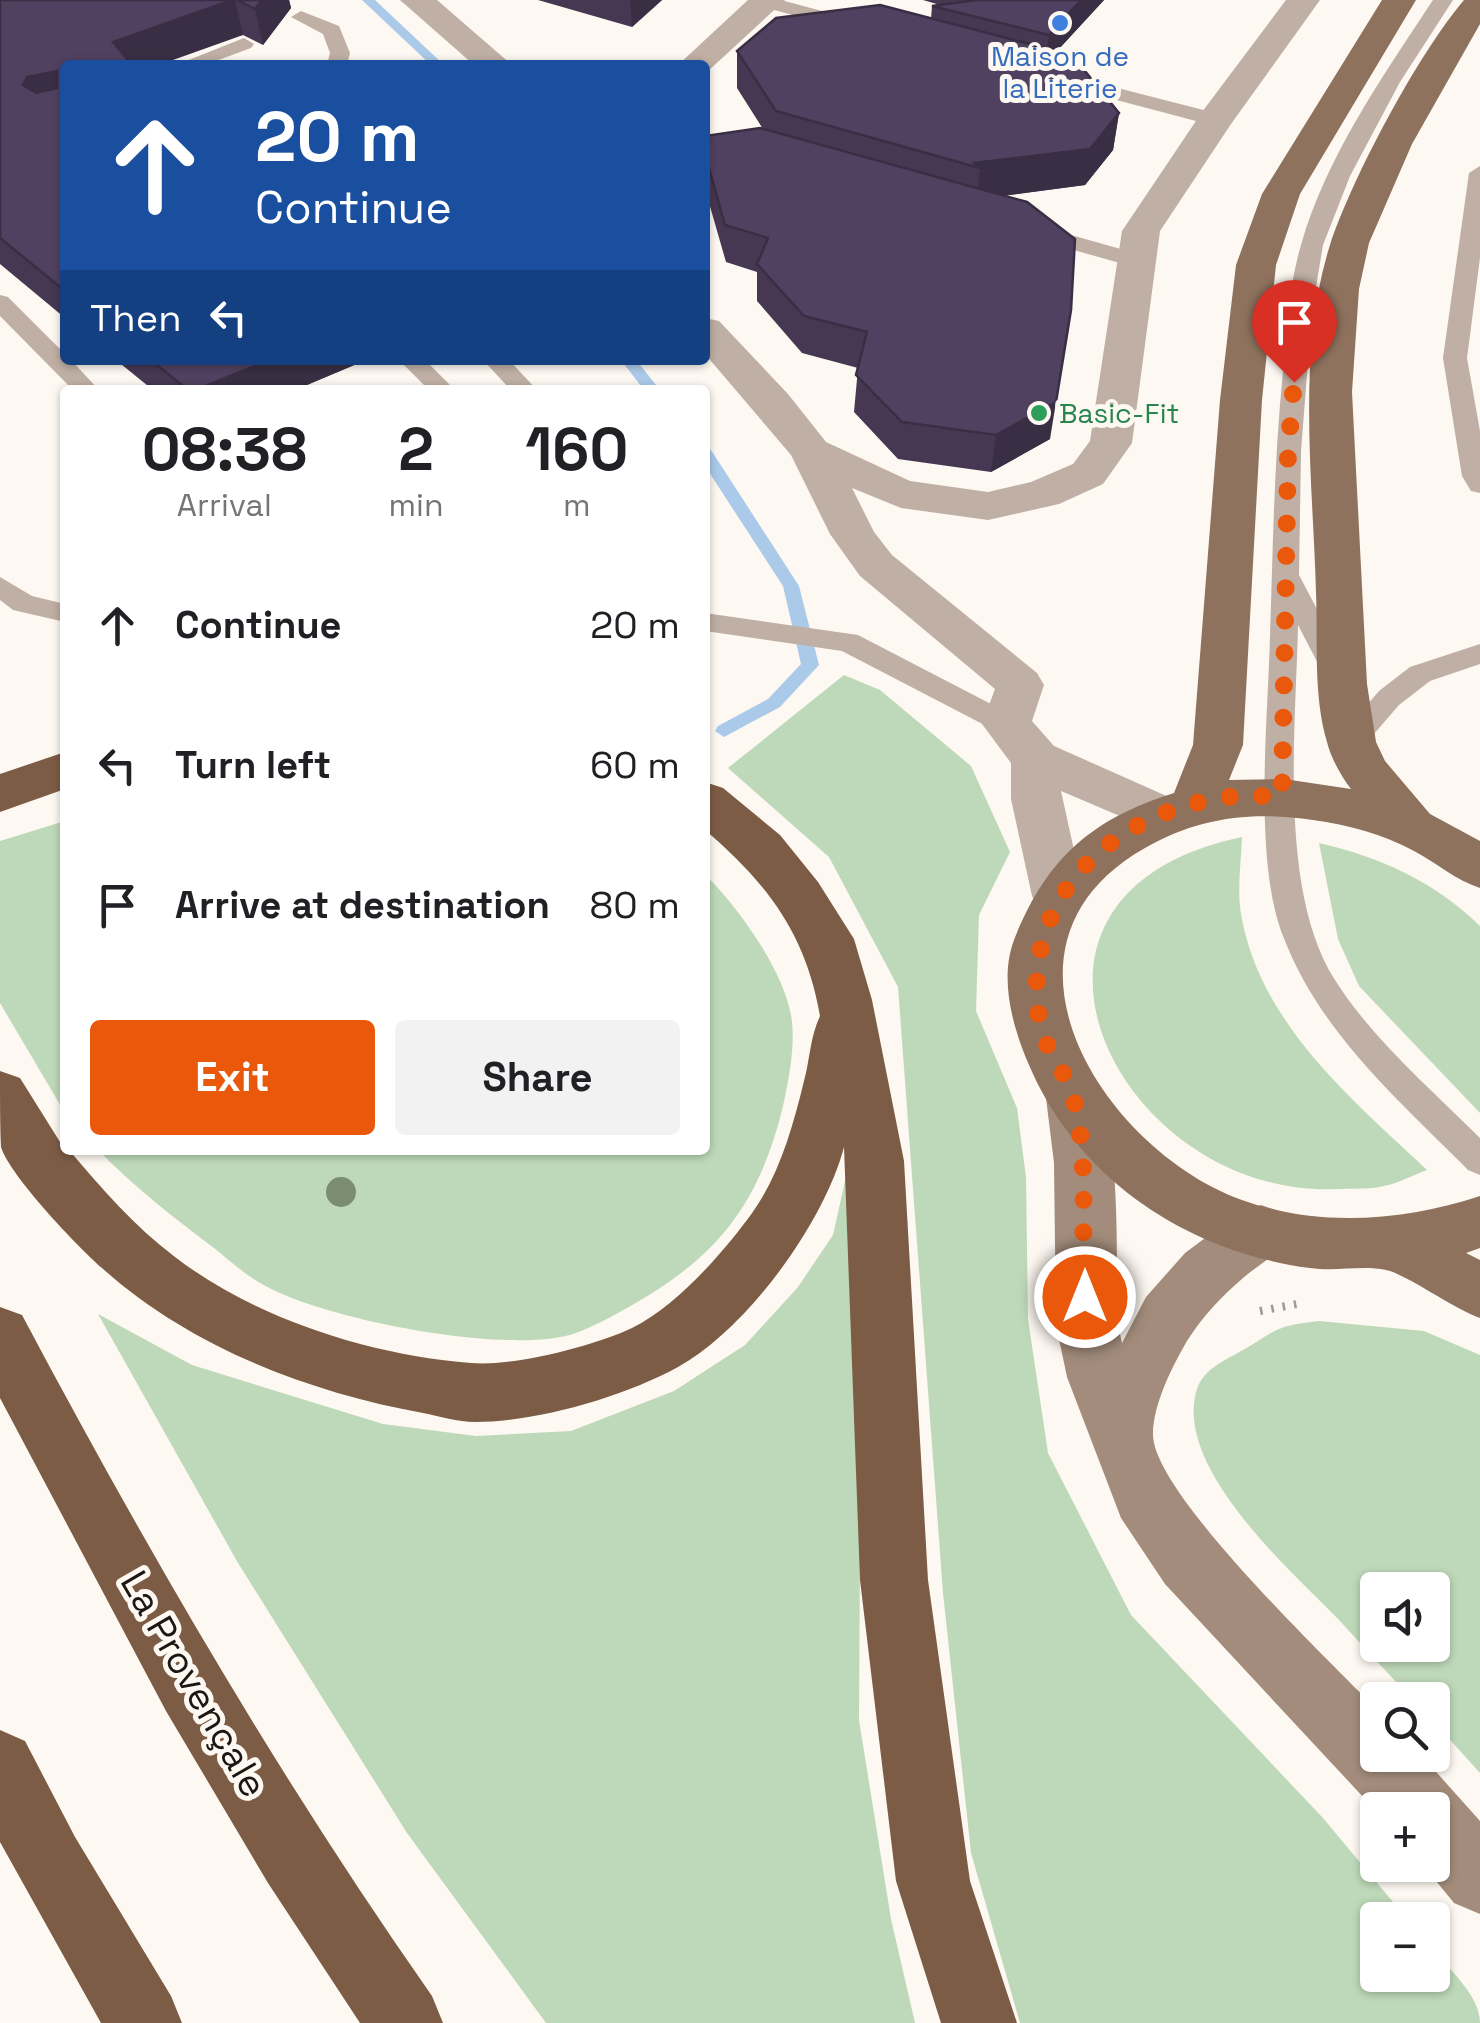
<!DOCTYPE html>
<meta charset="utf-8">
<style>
body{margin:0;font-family:"Space Grotesk",sans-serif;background:#f2f2f2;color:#202124;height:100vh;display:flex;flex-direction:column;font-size:38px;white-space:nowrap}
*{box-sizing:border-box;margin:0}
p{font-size:32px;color:#757577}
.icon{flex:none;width:55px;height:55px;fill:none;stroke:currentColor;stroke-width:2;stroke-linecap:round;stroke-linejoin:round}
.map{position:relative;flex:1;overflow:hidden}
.panel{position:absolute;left:60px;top:385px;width:650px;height:770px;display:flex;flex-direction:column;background:#fff;border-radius:10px;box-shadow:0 2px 8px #0004}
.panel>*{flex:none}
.top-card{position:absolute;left:60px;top:60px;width:650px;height:305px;border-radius:10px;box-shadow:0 2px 8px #0004;background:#1a4fa0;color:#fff;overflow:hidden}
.buttons{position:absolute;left:1360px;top:1572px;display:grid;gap:20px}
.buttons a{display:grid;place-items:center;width:90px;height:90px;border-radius:10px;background:#fff;box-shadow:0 2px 8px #0004;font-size:50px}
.pin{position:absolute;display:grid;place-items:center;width:85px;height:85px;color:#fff;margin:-102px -42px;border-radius:50% 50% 50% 0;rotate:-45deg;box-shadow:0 0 10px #0007}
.pin .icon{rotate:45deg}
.me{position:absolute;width:110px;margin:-55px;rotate:0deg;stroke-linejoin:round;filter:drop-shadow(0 0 8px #0008)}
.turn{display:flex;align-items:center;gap:35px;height:210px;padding:0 30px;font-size:45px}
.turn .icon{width:130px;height:130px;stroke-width:2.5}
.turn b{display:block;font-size:70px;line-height:85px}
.then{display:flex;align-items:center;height:95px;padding:0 30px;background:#0003;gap:20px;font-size:38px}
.eta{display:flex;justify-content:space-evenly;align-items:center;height:170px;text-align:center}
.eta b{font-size:60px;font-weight:600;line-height:70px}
.cta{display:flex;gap:20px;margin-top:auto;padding:20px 30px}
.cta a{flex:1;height:115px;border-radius:10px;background:#ea580c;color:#fff;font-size:40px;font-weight:600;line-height:115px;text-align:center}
.cta a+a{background:#f2f2f2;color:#202124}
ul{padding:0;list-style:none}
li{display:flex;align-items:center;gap:30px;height:140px;padding:0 30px}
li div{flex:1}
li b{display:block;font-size:38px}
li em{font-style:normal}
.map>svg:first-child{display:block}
.green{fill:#bed9b9;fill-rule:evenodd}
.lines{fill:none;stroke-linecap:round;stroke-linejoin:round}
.stream{fill:#abcae9;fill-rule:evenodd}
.path{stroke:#9e9993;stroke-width:8;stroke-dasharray:2.5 9;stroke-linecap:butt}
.service{fill:#c0afa4;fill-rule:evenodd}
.minor{fill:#c0afa4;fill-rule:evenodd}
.secondary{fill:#a38c7b;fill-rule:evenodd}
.primary{fill:#8f725e;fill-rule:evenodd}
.motorway{fill:#7c5c45;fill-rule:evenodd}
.tree{fill:#7a8d70}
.wall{fill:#463853}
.shaded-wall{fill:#392e43}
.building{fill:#514160;stroke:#392e43;stroke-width:2.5;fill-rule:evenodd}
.route{stroke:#ea580c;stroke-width:18;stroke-dasharray:0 32.4}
.shop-dot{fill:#3f7fe0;stroke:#fdf8f1;stroke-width:4}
.leisure-dot{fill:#2e9e5b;stroke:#fdf8f1;stroke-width:4}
.labels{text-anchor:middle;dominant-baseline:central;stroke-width:10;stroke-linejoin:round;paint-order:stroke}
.far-shop-label{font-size:28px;fill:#366cbe;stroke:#fdf8f1}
.far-leisure-label{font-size:28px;fill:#27864d;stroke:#fdf8f1;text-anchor:start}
.near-street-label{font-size:38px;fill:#1c1712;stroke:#fdf8f1}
</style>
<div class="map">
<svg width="1480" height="2023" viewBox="0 0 1480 2023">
<rect width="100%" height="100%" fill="#fdf8f1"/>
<g class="green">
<path d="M844,675L880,690L971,766L1010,852L979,915L976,1011L1017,1108L1026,1177L1028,1319L1048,1453L1131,1615L1323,1818L1408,1920H1378V1975H1432L1433,1949C1449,1970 1480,1995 1480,2023H1020L971,1853L943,1593L898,987L829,857L728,768Z"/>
<path d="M65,821V1113L0,1003V841Z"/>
<path d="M1242,837C1241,862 1237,890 1241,914C1260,1024 1351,1098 1427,1170C1413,1175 1399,1183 1384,1186C1370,1190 1354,1188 1339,1189C1120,1201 964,895 1242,837Z"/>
<path d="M1319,843C1380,857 1435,882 1480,926V1113L1359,986L1338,939Z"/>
<path d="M705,874C738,908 782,967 791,1015C796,1043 789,1079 783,1106C760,1201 720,1255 634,1304C615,1315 593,1327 573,1334C507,1355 321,1319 262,1284C245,1275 229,1260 214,1248C173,1217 134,1187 98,1150H705Z"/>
<path d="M851,1154L860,1546L859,1720L891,1919L915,2023H546L407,1833L238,1563L98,1314L192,1365L383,1424L476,1436L571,1431L674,1391L745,1345L798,1287L833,1235Z"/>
<path d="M1319,1321L1424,1331L1480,1355V1773L1433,1721L1432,1700H1413C1388,1674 1364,1647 1340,1621C1292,1572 1172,1467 1197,1389C1204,1368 1226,1360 1243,1350C1278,1329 1276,1326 1319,1321ZM1432,1590V1645H1378V1590Z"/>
</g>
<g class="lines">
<g class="stream">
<path d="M362,0H375L444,65H431Z"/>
<path d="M621,360H636L660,390H644Z"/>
<path d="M705,449L711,450L799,586L819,665L780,707L724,737L715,731L718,726L768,699L801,664L783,586L705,466Z"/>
</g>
<path class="path" d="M1260,1311L1302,1303"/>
<g class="service">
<path d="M757,0H781L859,21L862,25L852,31L759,6Z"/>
<path d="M1433,0H1453L1400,82L1350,176L1323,245L1312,311L1301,451L1299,575L1349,670L1345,677H1325L1298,625C1296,728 1278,891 1335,980C1373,1040 1430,1088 1480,1138V1175L1468,1170C1397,1098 1320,1033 1283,936C1253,859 1268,720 1270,636C1273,547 1274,460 1283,372C1286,330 1289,286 1301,245C1326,157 1383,76 1433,0Z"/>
<path d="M301,11L339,26L350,53L347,65H327L330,53L323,34L291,17Z"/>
<path d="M244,38L254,44L251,48L205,65H176Z"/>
<path d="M1059,73L1223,115L1226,120L1215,126L1052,83L1049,79L1052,75Z"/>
<path d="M1480,166V258L1467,358L1480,431V493L1471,491L1462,476L1443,358L1469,173Z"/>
<path d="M1032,224L1142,255L1146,260L1134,267L1024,236L1021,231L1024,226Z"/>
<path d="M0,295L8,297L65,354V360H71L99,390H73L0,316Z"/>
<path d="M399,360H425L455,390H429Z"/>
<path d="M483,360H509L537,390H511Z"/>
<path d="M0,577L32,596L65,604V622L13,610L0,600Z"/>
<path d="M705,613L858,635L1016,717L1020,724L1016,731L1006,734L996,731L842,651L705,631Z"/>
<path d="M1480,644V664L1430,681L1399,705L1361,749L1351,753L1341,749L1336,742L1341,735L1379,691L1410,667Z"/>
</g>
<g class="minor">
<path d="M400,0H437L512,65H474Z"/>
<path d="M748,0H785L707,72L705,65H678Z"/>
<path d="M1286,0H1320L1231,124L1160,231L1132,443L1103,484L1059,504L988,520L901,508L852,488L874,532L892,555L1037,673L1044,685L1032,721L1054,746L1180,802L1187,815L1180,828L1162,834L1061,791L1084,896L1077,910L1058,916L1039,910L1032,896L1011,799V763L982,724L995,689L860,576L830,534L791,455L705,354V318L719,321L788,394L826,442L910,481L988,492L1031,482L1073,464L1090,441L1122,231L1202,112Z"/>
</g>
<path class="secondary" d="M1074,1074L1094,1081C1123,1140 1115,1258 1118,1325L1122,1343L1146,1297L1185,1253L1240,1212L1261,1205L1282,1212L1291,1231C1280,1254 1262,1262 1243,1278C1222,1296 1202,1317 1187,1341C1173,1365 1153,1404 1153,1434C1152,1493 1332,1663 1378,1711V1755H1421L1480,1821V1914L1454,1903L1423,1865H1432V1810H1378V1813L1165,1584L1121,1518L1067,1377L1056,1325L1054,1163L1046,1098L1054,1081Z"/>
<path class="primary" d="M1382,0H1416L1300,194L1276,265L1262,400L1243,745L1229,780L1284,779L1351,789C1341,776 1331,758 1327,742C1313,695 1318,640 1316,592C1313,482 1296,351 1330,245C1352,178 1418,54 1464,0H1480V24L1412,144L1369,243L1359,289L1352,392L1367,684L1376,742L1385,761L1430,814L1480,841V888C1455,880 1437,863 1414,851C1383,834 1348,825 1313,820C1252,811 1199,817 1145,848C973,945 1103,1150 1242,1200C1319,1228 1404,1221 1480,1196V1248L1466,1253L1480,1260V1318C1454,1309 1406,1274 1386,1270C1362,1265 1335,1272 1310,1268C1188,1252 1078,1180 1029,1065C1013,1028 999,980 1014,940C1046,859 1091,819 1174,793L1193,745L1220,400L1236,265L1262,194Z"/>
<g class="motorway">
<path d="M65,752V789L0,812V774Z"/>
<path d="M705,782L723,788L780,835L818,882L854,939L872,1000L904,1161L928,1580L970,1881L1017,2023H941L896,1881L860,1580L844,1147C824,1223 747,1329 678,1367C623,1397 537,1422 475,1422C458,1422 439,1416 423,1413C308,1392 190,1347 102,1268C78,1247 10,1176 1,1147C0,1126 0,1093 0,1071L20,1078L65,1150H69C102,1189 134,1226 175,1257C256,1319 370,1355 471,1363C513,1367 594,1346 632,1328C675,1307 719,1257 747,1220C778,1180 792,1130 804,1081C810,1059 810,1037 820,1016C806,934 767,883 705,830Z"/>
<path d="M0,1307L22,1315C147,1550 279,1778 432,1996L443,2023H360L268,1883L166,1711L0,1398Z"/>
<path d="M0,1730L25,1741L75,1837L171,1996L182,2023H101L0,1842Z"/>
</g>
</g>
<circle class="tree" cx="341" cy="1192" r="15"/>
<g class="wall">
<path d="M0,0H289L291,8L263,45L243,35L65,65V318L0,264Z"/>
<path d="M538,0H662L632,27Z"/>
<path d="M923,0H1104L1057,51L1119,113L1113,150L1085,185L1003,196L1050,439L991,472L898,459L854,412L858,368L802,353L757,301V272L726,262L705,189V136L763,129L737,88V51L931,19L932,6L940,5Z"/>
<path d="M116,360H359V363L295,390H153Z"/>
</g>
<g class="shaded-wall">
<path d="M232,0H235L243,35L159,65H119L113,42Z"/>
<path d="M262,0H289L291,8L263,45L255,9Z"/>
<path d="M630,0H662L632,27Z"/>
<path d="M1081,0H1104L1045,64L1049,35Z"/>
<path d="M57,71L65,99L38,113L23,85L27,77Z"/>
<path d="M1119,113L1113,150L1085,185L977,199L980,168L974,163Z"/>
<path d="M1071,310L1050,439L991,472L996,435Z"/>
<path d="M269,360H359V363L295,390H196Z"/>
</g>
<g class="building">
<path d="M0,0H232L113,42L132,65H65V291L0,238ZM57,71V88L36,93L23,85L27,77Z"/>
<path d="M237,0H262L255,9Z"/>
<path d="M977,0H1081L1049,35L932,6Z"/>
<path d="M880,5L1072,55L1119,113L1090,149L974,163L980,168L776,111L737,51L776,18Z"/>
<path d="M760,128L1027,202L1075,239L1071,310L1056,402L996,435L902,422L856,375L867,332L804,316L757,264L768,238L725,225L705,154V136Z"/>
<path d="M151,360H269L196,390H188Z"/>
</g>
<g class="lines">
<path class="route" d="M1085,1297C1080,1231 1090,1166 1074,1100C1068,1074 1045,1051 1040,1024C1018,900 1110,812 1228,797C1246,795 1264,797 1282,795L1288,452L1294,382"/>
</g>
<circle class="shop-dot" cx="1060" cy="23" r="10"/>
<circle class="leisure-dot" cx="1039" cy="413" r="10"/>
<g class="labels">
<g class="far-shop-label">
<text x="1060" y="56">Maison de<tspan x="1060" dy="32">la Literie</tspan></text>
</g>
<g class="far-leisure-label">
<text x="1059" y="413">Basic-Fit</text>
</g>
<g class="near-street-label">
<text transform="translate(194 1684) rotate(60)">La Provençale</text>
</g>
</g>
</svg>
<div class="buttons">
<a><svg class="icon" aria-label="sound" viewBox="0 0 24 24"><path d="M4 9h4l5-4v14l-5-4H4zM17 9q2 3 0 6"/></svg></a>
<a><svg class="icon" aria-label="search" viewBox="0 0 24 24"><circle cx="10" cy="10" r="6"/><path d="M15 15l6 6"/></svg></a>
<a>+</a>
<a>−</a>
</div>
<div class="pin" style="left:1294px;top:382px;background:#d93025"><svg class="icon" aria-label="arrive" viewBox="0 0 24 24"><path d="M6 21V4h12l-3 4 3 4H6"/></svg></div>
<svg class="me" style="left:1085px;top:1297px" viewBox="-20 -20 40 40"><circle r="17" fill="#ea580c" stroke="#fff" stroke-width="3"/><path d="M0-11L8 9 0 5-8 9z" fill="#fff"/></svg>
<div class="top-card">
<div class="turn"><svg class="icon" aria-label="ahead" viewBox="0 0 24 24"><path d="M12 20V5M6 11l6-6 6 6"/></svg><div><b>20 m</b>Continue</div></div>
<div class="then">Then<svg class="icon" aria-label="left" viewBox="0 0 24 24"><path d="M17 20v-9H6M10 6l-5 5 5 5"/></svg></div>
</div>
<section class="panel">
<div class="eta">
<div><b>08:38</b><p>Arrival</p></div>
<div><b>2</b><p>min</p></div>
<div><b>160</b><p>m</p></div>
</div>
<ul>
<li><svg class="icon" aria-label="ahead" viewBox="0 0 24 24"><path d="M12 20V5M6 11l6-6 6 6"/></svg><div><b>Continue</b></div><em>20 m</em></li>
<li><svg class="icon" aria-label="left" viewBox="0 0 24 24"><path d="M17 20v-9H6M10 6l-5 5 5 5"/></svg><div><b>Turn left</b></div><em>60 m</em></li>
<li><svg class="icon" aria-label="arrive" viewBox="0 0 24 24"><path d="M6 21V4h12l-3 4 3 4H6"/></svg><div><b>Arrive at destination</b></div><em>80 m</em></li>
</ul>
<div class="cta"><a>Exit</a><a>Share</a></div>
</section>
</div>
